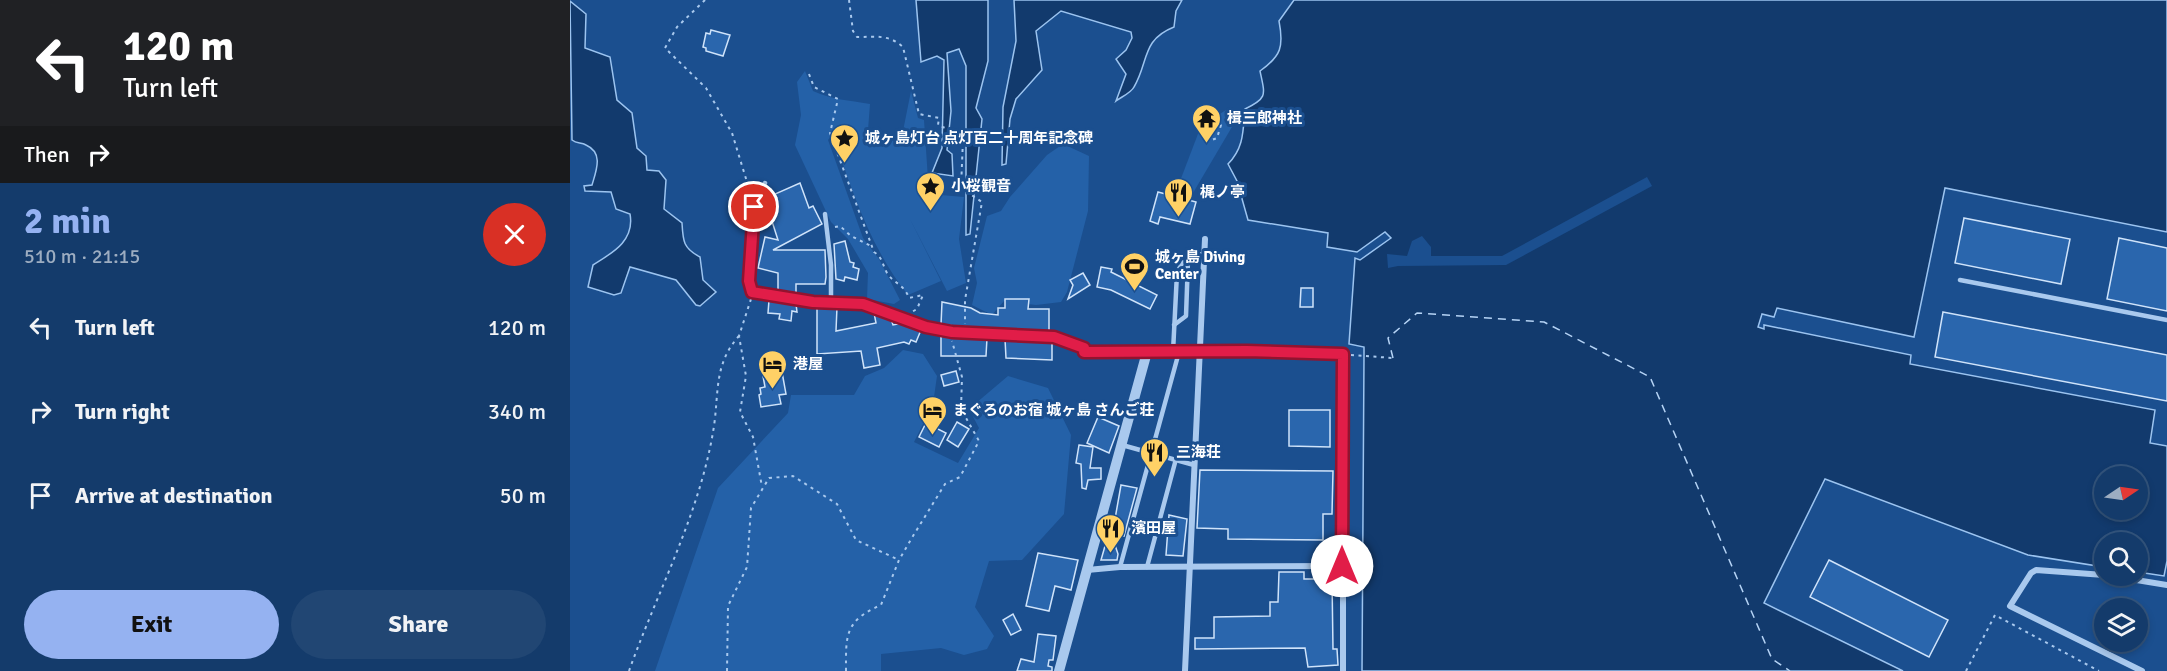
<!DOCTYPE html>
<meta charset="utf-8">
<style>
body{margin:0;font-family:Signika,"Noto Sans JP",sans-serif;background:#214673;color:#f1f3f6;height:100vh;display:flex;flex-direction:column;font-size:22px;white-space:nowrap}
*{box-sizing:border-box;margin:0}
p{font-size:20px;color:#9dadc1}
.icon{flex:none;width:33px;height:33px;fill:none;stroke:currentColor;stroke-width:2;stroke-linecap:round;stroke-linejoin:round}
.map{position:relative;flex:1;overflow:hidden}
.panel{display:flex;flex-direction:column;background:#143b6b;width:570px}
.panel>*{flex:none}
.top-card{background:#202124;color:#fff;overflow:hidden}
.needle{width:39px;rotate:77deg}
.buttons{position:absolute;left:1524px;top:466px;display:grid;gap:12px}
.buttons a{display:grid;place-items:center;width:54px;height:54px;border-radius:50%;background:#143b6b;box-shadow:0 3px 9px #0003,0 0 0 2px #33557e;font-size:30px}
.pin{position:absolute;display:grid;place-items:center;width:51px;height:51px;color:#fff;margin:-26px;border:3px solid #fff;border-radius:50%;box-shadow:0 2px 6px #0007}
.me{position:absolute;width:66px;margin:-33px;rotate:0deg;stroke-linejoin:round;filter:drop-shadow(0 0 4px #0008)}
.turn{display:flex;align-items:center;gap:21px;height:126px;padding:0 24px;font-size:27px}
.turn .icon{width:78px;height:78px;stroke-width:2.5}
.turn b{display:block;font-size:42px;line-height:51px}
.then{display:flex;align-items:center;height:57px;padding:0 24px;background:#0003;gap:12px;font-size:22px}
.round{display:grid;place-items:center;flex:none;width:63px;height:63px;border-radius:32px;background:#214673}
.headline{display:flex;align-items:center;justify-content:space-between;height:102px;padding:0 24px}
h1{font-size:36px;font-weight:700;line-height:45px;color:#95b2f1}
.action{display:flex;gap:12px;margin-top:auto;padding:12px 24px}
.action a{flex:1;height:69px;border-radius:36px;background:#95b2f1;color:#111;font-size:24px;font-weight:700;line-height:69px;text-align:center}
.action a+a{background:#214673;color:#f1f3f6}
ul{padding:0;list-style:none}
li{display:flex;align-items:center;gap:18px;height:84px;padding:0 24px}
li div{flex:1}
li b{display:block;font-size:22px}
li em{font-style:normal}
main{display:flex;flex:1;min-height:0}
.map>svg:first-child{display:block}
.green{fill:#2461a8}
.water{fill:#123a6d;stroke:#9cc4f0;stroke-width:1.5;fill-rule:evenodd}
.pier{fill:#1b4f8f}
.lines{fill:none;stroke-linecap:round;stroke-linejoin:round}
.ferry{stroke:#b5d3f5;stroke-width:1.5;stroke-dasharray:8 6;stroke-linecap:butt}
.building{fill:#2a66ad;stroke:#cfe3fa;stroke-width:1.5}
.path{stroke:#a9c9ee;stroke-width:2;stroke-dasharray:3 4.5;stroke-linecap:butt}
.service{stroke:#a9c9ee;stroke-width:4.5}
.minor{stroke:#a9c9ee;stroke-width:6}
.tertiary{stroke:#a9c9ee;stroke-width:10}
.route-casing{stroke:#92132f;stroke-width:15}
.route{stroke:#e11d48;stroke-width:10}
.labels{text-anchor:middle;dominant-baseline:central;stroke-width:6;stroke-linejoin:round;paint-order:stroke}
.poi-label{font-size:15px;font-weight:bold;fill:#fff;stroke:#1b4f8f;text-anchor:start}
</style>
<main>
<section class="panel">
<div class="top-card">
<div class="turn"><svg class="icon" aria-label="left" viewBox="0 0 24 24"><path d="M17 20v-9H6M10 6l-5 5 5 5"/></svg><div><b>120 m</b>Turn left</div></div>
<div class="then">Then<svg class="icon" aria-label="right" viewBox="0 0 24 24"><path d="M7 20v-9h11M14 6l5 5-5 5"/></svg></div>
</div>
<div class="headline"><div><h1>2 min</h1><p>510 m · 21:15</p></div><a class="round" style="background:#d93025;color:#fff"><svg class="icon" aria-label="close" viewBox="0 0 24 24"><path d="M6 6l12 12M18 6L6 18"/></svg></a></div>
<ul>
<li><svg class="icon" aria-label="left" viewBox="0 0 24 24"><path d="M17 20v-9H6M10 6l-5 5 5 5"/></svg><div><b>Turn left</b></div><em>120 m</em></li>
<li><svg class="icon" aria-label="right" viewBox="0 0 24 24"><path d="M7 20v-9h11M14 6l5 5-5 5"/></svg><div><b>Turn right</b></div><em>340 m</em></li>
<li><svg class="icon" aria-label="arrive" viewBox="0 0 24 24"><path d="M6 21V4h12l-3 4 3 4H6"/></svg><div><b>Arrive at destination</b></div><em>50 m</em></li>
</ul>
<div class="action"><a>Exit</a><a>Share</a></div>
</section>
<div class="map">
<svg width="1597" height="671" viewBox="0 0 1597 671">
<rect width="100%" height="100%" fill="#1b4f8f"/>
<g class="green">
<path d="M235,71L243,91C263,100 278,100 300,104L297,143L313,147L317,138L331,141L341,91L348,118L354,120L359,194L394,197L389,239L396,283L377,291L340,219L371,281L338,295C301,249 281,189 263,134L258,140L293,238L309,259L330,300L324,304L297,299L298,273L278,239L261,222L225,145L231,115L227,82Z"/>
<path d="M656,110L669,115L623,193L607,189L631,126Z"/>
<path d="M493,144L519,156L518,211L497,292L491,302L466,305L434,301L422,315L402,305L407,283L404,268L417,216L431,211L440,197L477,155Z"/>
<path d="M333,350L353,354L367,376L363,404L344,442L388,463L409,428L399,409L438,376L478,388L501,435L494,514L452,560L419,561L405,607L424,636L417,649L394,655L371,648L311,654V671H85L148,488L218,413L221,395H284L295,376L314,368Z"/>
</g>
<g class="water">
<path d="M346,0H418V61L406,108L412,119L400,234L396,235V66L389,49L377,53L381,111L377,150L382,154L383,176L362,173L372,148L374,60L367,56L351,62Z"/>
<path d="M444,0H612L606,11L604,27C571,40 579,62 564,87C561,93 551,97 546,101L556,74L546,59L556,50L562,38L561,32L491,11L466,31L472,70L446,99L440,119L436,164L432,165L433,107L446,41Z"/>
<path d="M724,0H1597V232L1375,188L1344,337L1207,308L1204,317L1192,314L1188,327L1194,329V325L1341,355L1340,364L1585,410L1580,443L1597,446V561L1594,576L1568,572V543H1534V567L1458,555L1255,479L1194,603L1333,671H792L794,356V347L779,344L785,258L790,260L821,238L815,232L787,252L757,247L758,233L678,220L667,181L658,164C674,148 673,131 675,109C698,98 695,95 690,71C711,56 714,47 709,21ZM1534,477H1568V510H1534Z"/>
<path d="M0,1L16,14L15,48L40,57L47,100L62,113L67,148L76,156L77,170L89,171L96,180L94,209L112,223C113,241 113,248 130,257L133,280L146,292L130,306L126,305L106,280L60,267L51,293L44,295L18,287L23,265C42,253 65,241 60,214L46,209L41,192L15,191L14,186L22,185C26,171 34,153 16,145C11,142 7,144 2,140Z"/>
</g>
<path class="pier" d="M1077,177L1082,186L936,265L828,266L818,268L817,254L837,256L842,241L852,236L861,247V256H932Z"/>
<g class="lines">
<path class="ferry" d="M823,358L818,338L847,313L974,322L1080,377L1202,659L1220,671"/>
</g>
<g class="building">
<path d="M141,30L160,35L153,56L136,51V48L133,47L136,33L140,34Z"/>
<path d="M230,183L239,208L243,206L252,224L203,250H255L256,277L255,284H226V295L208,292V273L188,268L195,237L208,240L199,212L203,210L200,200L207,198L205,194Z"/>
<path d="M588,192L626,202L620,224L590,217L588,224L580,221Z"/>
<path d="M1394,218L1500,239L1491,284L1385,263Z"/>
<path d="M1549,238L1597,248V311L1537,299Z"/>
<path d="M275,241L280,262L284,263L283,267L289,269L287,280L275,277L274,281L266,279L264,244Z"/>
<path d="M531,267L542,269L541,272L587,295L580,309L541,290L527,287Z"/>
<path d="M513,273L520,285L498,299L503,285L500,280Z"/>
<path d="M731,288H743V307H730Z"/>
<path d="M435,299H459L458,309H479V332L371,325L372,302L401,308L410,313L428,315V308H435Z"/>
<path d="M199,300L226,304L227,312L222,311L221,321L209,319L210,314L198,313Z"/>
<path d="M247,307H267L266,331L306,323L304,313L321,319L323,325L333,323L351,330L346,342L341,340L339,344L334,342L307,348L310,365L294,368L291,351L247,354Z"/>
<path d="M1373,312L1597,355V401L1365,357Z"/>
<path d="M371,334L417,338L416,356H371Z"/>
<path d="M435,339L482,341V360L436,358Z"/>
<path d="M386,371L389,382L374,386L371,375Z"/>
<path d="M212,372L216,394L209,395L211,404L191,407L189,395L191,394L190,388L195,387L193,376Z"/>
<path d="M719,410H760V447L719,446Z"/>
<path d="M528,417L549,426L539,453L517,443Z"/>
<path d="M387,422L399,429L388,447L377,440Z"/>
<path d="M356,423L376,433L369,447L349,437Z"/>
<path d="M509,445L523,447L520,468H531V479L518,480L516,489L512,488L511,464L506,463Z"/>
<path d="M630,470L763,471L762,514H753V540L658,539V529L627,528Z"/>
<path d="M551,485L567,488L554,536L541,533L548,554L547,560H531L543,518L545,519Z"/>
<path d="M599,515L617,519L613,556L596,555Z"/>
<path d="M468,553L508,560L501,590L485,586L479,611L456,606Z"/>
<path d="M1259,560L1378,620L1359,657L1240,597Z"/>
<path d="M709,572H734V579H762L763,649H767L768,665L738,667L735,648L625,649V638H644V617L700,616V602H708Z"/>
<path d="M443,614L451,630L441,635L433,620Z"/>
<path d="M468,634L486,636L483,660H479L478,666L482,667V671H447L451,659L464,662Z"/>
</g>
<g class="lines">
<g class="path">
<path d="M135,0L107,27L95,48L136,88L162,133L181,195"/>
<path d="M279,0L283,31L287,37C305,37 319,34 333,47L349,114L369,118L368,125L380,130L383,138L393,139L391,188L412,202L395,300V324"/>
<path d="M239,74L244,87L268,99L260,133L304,252C313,258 312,264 317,273C323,283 334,284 339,298L353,295L347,309L340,313"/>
<path d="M635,109L651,125L647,138L639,141"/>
<path d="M265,227L270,226L281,236L301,246"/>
<path d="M181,299L169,336L176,376L170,412L183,437L192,487"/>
<path d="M781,355L823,358"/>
<path d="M59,671C88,590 131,511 144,426C149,391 144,364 169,336"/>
<path d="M157,671L158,606L177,567L181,508L199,478L223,476L267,504L286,540L329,560"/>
<path d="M276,671C276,636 274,621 311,605L329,560L343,536L375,484L390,477L409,441L391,409L392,377L382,341"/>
<path d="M1396,671L1425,615L1529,671"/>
</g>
<g class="service">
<path d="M195,183L184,207L179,281L182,292L243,302L293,304L356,327L382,332L484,337L514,348V352"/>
<path d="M255,214L261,265V303"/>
<path d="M1390,280L1597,320"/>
<path d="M604,325L616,316L618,260"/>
<path d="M603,352L607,273L612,263L634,253"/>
<path d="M552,445L624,465"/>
<path d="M550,567L609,352"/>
<path d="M577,567L606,459"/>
</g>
<g class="minor">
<path d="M514,352L677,351L773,354V671"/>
<path d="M517,570L550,567L773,566"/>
<path d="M1534,575L1466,570L1461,573L1440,606L1572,671"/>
<path d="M1542,576L1597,585"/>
<path d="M615,671L635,239"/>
</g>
<path class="tertiary" d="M489,671L577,352"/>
</g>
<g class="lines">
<defs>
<path id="route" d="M184,207L179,281L182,292L243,302L293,304L356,327L382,332L484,337L514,348V352L677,351L773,354L772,566"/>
</defs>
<use href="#route" class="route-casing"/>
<use href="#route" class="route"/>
</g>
<defs>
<symbol id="temple-pin" viewBox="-11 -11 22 30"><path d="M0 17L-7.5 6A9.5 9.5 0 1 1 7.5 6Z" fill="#ffd166" stroke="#1b4f8f"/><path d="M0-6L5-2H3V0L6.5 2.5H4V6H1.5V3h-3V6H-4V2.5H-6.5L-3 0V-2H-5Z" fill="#111"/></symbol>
<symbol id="sight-pin" viewBox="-11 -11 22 30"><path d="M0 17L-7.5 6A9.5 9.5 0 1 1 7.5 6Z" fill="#ffd166" stroke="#1b4f8f"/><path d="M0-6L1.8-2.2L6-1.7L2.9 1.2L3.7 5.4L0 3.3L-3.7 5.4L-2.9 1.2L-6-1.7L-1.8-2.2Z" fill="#111"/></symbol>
<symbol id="restaurant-pin" viewBox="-11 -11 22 30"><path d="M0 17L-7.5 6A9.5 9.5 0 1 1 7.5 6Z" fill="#ffd166" stroke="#1b4f8f"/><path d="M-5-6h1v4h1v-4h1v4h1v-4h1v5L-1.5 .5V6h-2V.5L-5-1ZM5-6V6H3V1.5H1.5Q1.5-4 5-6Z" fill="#111"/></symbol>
<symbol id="stadium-pin" viewBox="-11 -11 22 30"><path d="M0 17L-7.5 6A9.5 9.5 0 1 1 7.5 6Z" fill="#ffd166" stroke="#1b4f8f"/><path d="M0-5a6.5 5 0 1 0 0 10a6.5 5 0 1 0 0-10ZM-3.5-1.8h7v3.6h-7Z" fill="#111"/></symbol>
<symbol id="hotel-pin" viewBox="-11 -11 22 30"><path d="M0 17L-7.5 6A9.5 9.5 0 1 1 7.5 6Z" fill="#ffd166" stroke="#1b4f8f"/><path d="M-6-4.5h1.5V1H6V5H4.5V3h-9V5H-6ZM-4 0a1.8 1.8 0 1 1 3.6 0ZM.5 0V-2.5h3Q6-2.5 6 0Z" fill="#111"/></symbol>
</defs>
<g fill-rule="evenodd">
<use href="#temple-pin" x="620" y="102" width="33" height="45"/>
<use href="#sight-pin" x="258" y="122" width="33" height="45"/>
<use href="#sight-pin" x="344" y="170" width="33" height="45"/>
<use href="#restaurant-pin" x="592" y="176" width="33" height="45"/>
<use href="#stadium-pin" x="548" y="250" width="33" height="45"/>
<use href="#hotel-pin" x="186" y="348" width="33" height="45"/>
<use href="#hotel-pin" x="346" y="394" width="33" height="45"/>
<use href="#restaurant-pin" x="568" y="436" width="33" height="45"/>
<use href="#restaurant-pin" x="524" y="512" width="33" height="45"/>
</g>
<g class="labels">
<g class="poi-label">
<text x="657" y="118">楫三郎神社</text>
<text x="295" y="138">城ヶ島灯台 点灯百二十周年記念碑</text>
<text x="381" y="186">小桜観音</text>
<text x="630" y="192">梶ノ亭</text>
<text x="585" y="257">城ヶ島 Diving<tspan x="585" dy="17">Center</tspan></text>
<text x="223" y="364">港屋</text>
<text x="383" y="410">まぐろのお宿 城ヶ島 さんご荘</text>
<text x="606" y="452">三海荘</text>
<text x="561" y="528">濱田屋</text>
</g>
</g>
</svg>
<div class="buttons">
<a><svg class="needle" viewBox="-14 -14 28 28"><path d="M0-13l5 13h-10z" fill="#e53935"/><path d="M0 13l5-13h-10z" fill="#9dadc1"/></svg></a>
<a><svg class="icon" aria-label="search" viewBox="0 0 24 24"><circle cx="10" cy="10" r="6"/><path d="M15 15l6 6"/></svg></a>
<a><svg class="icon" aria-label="layers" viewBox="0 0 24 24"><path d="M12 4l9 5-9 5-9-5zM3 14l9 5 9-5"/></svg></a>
</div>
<div class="pin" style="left:184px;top:207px;background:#d93025"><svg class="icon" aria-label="arrive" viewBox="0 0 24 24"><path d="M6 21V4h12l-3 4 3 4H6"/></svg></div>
<svg class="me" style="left:772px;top:566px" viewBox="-20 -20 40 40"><circle r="19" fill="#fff"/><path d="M0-13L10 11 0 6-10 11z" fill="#e11d48"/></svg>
</div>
</main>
